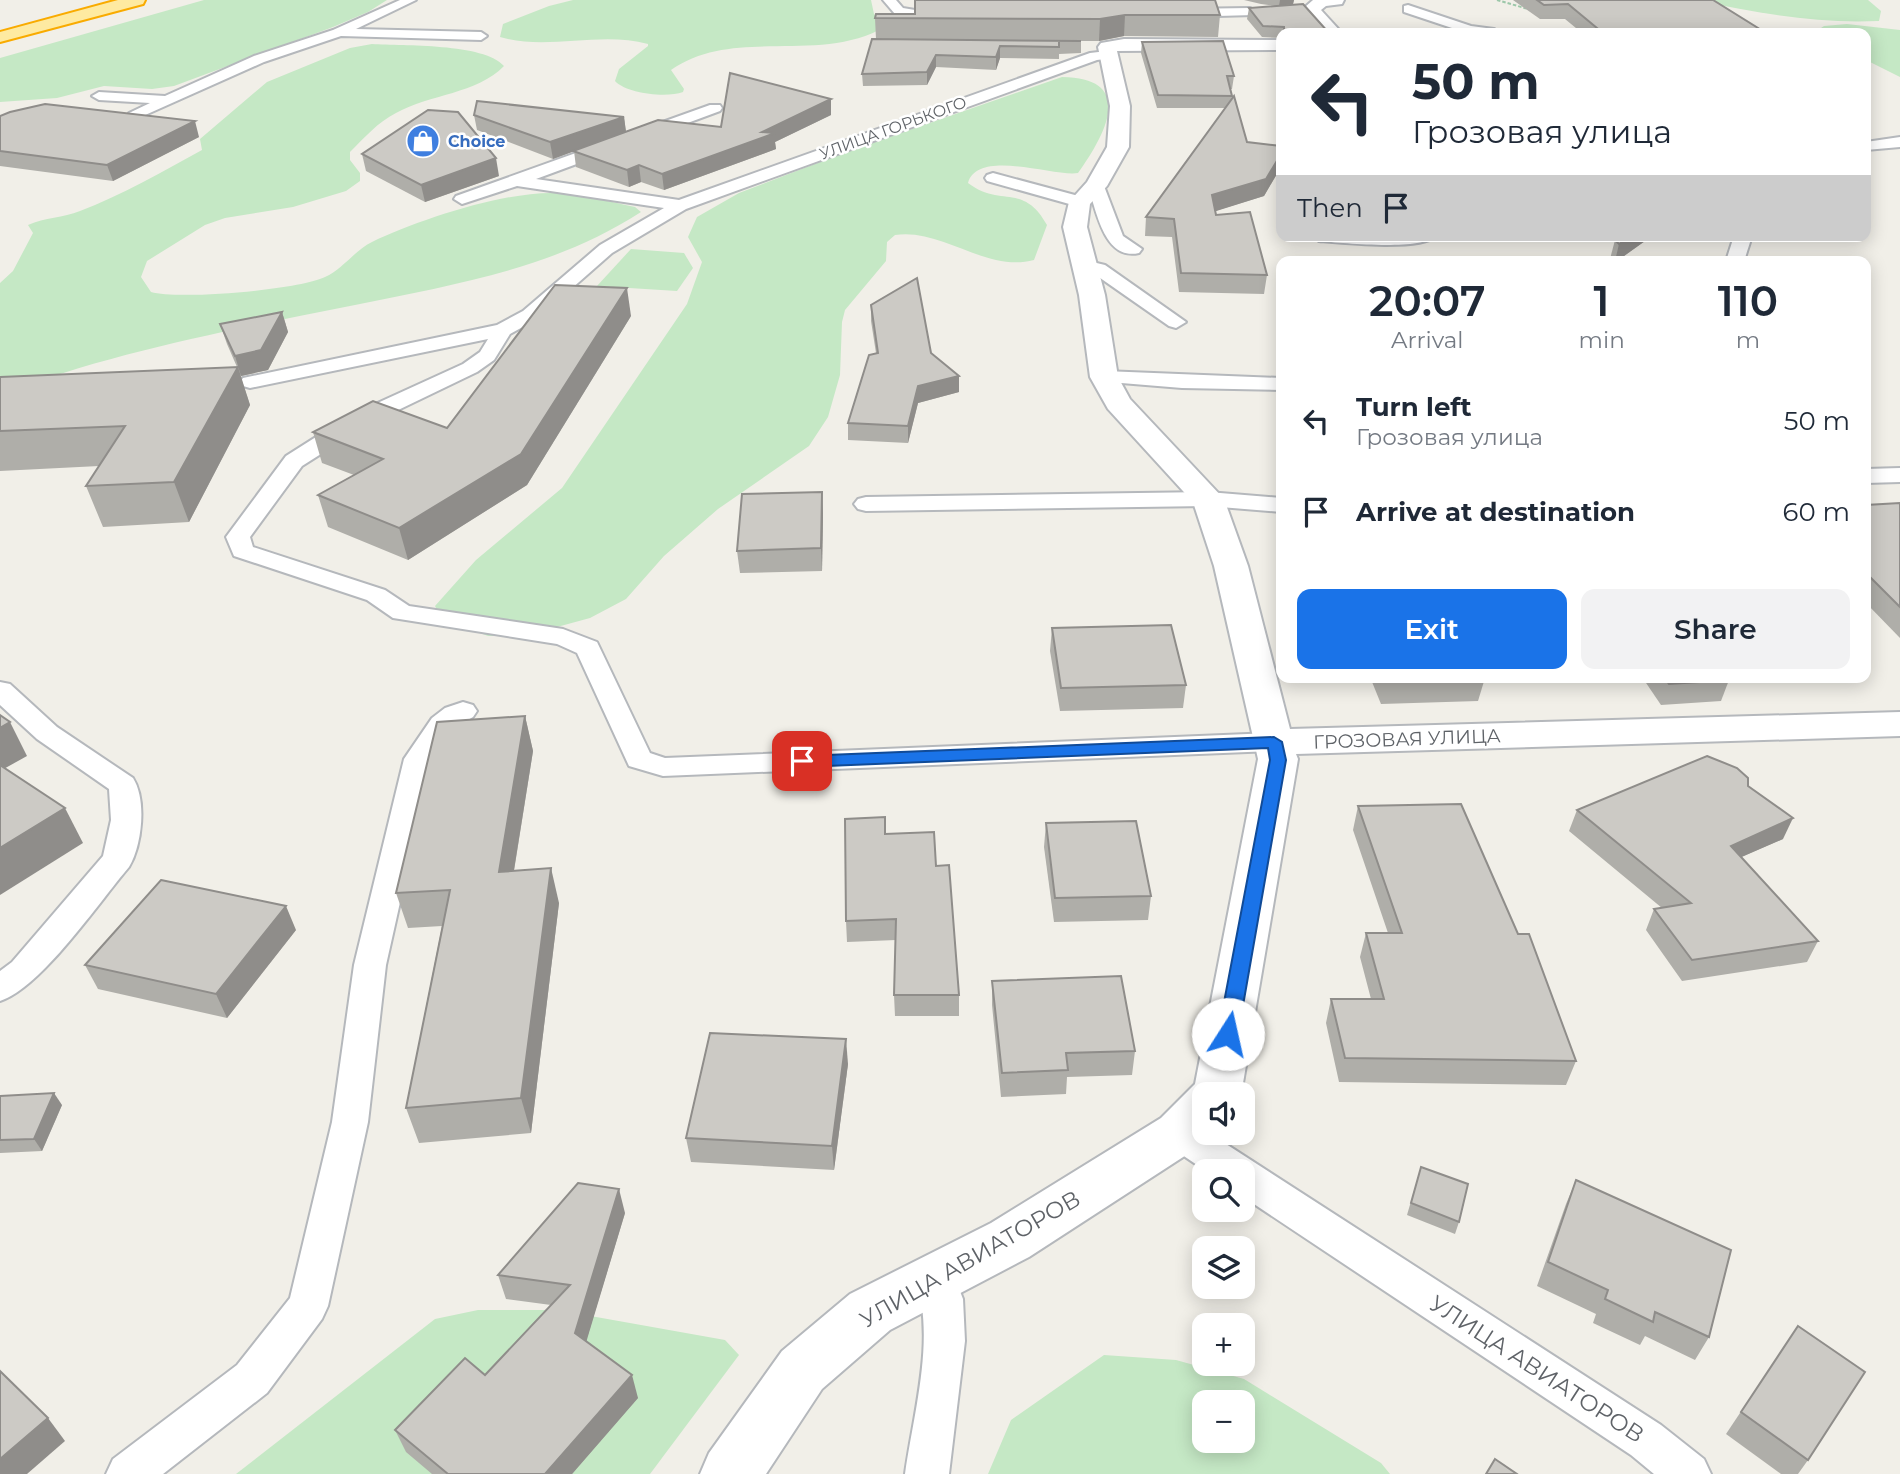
<!DOCTYPE html>
<meta charset="utf-8">
<style>
body{margin:0;font-family:Montserrat,sans-serif;background:#f2f2f3;color:#1f2937;height:100vh;display:flex;flex-direction:column;font-size:26px;white-space:nowrap}
*{box-sizing:border-box;margin:0}
p{font-size:23px;color:#747a83}
.icon{flex:none;width:38px;height:38px;fill:none;stroke:currentColor;stroke-width:2;stroke-linecap:round;stroke-linejoin:round}
.map{position:relative;flex:1;overflow:hidden}
.panel{position:absolute;left:1276px;top:256px;width:595px;height:427px;display:flex;flex-direction:column;background:#fff;border-radius:14px;box-shadow:0 4px 18px #0003}
.panel>*{flex:none}
.banner{position:absolute;left:1276px;top:28px;width:595px;height:214px;border-radius:14px;box-shadow:0 4px 18px #0003;background:#fff;color:#1f2937;overflow:hidden}
.fabs{position:absolute;left:1192px;top:1082px;display:grid;gap:14px}
.fabs a{display:grid;place-items:center;width:63px;height:63px;border-radius:14px;background:#fff;box-shadow:0 4px 18px #0003;font-size:35px}
.pin{position:absolute;display:grid;place-items:center;width:60px;height:60px;color:#fff;margin:-30px;border-radius:14px;box-shadow:0 4px 10px #0006}
.me{position:absolute;width:77px;margin:-38px;rotate:10deg;stroke-linejoin:round;filter:drop-shadow(0 0 5px #0008)}
.turn{display:flex;align-items:center;gap:24px;height:147px;padding:0 21px;font-size:32px}
.turn .icon{width:91px;height:91px;stroke-width:2.5}
.turn b{display:block;font-size:49px;line-height:60px}
.then{display:flex;align-items:center;height:66px;padding:0 21px;background:#0003;gap:14px;font-size:26px}
.eta{display:flex;justify-content:space-evenly;align-items:center;height:119px;text-align:center}
.eta b{font-size:42px;font-weight:600;line-height:49px}
.cta{display:flex;gap:14px;margin-top:auto;padding:14px 21px}
.cta a{flex:1;height:80px;border-radius:14px;background:#1a73e8;color:#fff;font-size:28px;font-weight:600;line-height:80px;text-align:center}
.cta a+a{background:#f2f2f3;color:#1f2937}
ul{padding:0;list-style:none}
li{display:flex;align-items:center;gap:21px;height:91px;padding:0 21px}
li div{flex:1}
li b{display:block;font-size:26px}
li em{font-style:normal}
.map>svg:first-child{display:block}
.green{fill:#c5e8c5;fill-rule:evenodd}
.lines{fill:none;stroke-linecap:round;stroke-linejoin:round}
.service-casing{stroke:#b5b8bc;stroke-width:4}
.minor-casing{stroke:#b5b8bc;stroke-width:4}
.trunk-casing{stroke:#f9ab00;stroke-width:4}
.path{stroke:#9cc7a9;stroke-width:2;stroke-dasharray:3.5 2;stroke-linecap:butt}
.service{fill:#fff;fill-rule:evenodd}
.minor{fill:#fff;fill-rule:evenodd}
.trunk{fill:#feeaa1;fill-rule:evenodd}
.wall{fill:#afaea9}
.shaded-wall{fill:#8f8d8a}
.building{fill:#cccac5;stroke:#8f8d8a;stroke-width:2}
.route{fill:#1a73e8;stroke:#114b97;stroke-width:2}
.labels{text-anchor:middle;dominant-baseline:central;stroke-width:5;stroke-linejoin:round;paint-order:stroke}
.far-street-label{font-size:16px;fill:#5f6368;stroke:#fff}
.far-shop-label{font-size:16px;font-weight:bold;fill:#366cbe;stroke:#fff;text-anchor:start}
.street-label{font-size:19px;fill:#5f6368;stroke:#fff}
.near-street-label{font-size:23px;fill:#5f6368;stroke:#fff}
</style>
<div class="map">
<svg width="1900" height="1474" viewBox="0 0 1900 1474">
<rect width="100%" height="100%" fill="#f1efe8"/>
<g class="green">
<path d="M204,0H387L368,12L333,27L174,86L152,89L104,86L57,98L0,102V58Z"/>
<path d="M573,0H871L874,14L881,22L879,30C814,63 732,27 671,70L684,89L683,92C667,98 627,94 615,81L619,69L648,46V44C600,31 546,51 500,37L503,24L549,6Z"/>
<path d="M1696,0H1868L1881,11L1879,21C1817,24 1756,13 1696,0Z"/>
<path d="M1847,24L1900,30V77L1866,60V33L1815,32L1824,26Z"/>
<path d="M372,44C403,46 484,43 504,66C477,94 430,94 396,113C378,122 364,138 350,152V160L360,173V181L346,191L293,207L225,218L205,225L147,261L141,277L151,292C179,300 298,290 325,277C343,269 355,250 372,242C418,220 505,191 556,193C582,194 610,202 635,207L641,212C553,269 456,284 355,305C236,329 114,351 0,395V283L13,271L33,233L28,225C45,217 63,218 80,211C122,195 162,172 202,150L200,139L267,82L350,48Z"/>
<path d="M1062,77C1137,78 1105,135 1078,173C1054,177 978,148 968,183C1001,208 1023,182 1047,225L1034,260C987,273 942,228 895,235L887,242L886,261L845,310L842,322L840,375L828,417L809,446L718,509L664,556L626,599L590,618L524,636H488L442,619L435,606L476,560L562,488L687,304L702,262L688,237L697,217L739,193L846,152Z"/>
<path d="M631,249L684,253L693,268L677,291L597,286Z"/>
<path d="M478,1310H557L725,1340L739,1355L650,1474H236L435,1319Z"/>
<path d="M1104,1355L1176,1360L1244,1379L1381,1463L1390,1474H988L1011,1420ZM1204,1402H1242V1440H1204Z"/>
</g>
<g class="lines">
<defs>
<g id="service">
<path d="M400,0H416L356,29L481,32L487,36L481,40L341,36L264,62L134,120L129,119L127,116L129,113L150,103L99,100L92,96L99,92L165,96L254,56L333,30Z"/>
<path d="M883,0H896L903,8L915,10H1006V0H1018V13L1008,18H915L895,14Z"/>
<path d="M1408,5L1471,26L1494,29L1500,33H1467L1404,12V6Z"/>
<path d="M1250,8L1256,12L1254,15L1181,17L1175,13L1181,9Z"/>
<path d="M1107,51L1112,52V58L1097,60L686,209L612,253L537,319L510,334L494,360L477,372L365,426L302,466L250,537L253,547L385,590L409,606L563,629L597,642L650,753L665,758L1274,733L1284,736L1288,742L1284,748L1274,751L663,776L629,766L577,653L557,644L393,618L367,600L234,556L226,537L286,456L349,416L463,364L480,352L488,339L250,388L243,386L240,382L243,378L497,325L523,311L600,245L664,208L517,186L462,204L454,199L456,196L710,105H720L722,108L720,111L536,179L679,200L1090,53Z"/>
<path d="M1900,137V147L1866,150V142Z"/>
<path d="M993,173L1086,198L1088,202L1080,207L987,181L985,178L987,175Z"/>
<path d="M1096,181L1104,186L1123,236L1142,249L1139,253C1104,261 1096,209 1088,186Z"/>
<path d="M1311,236H1436C1421,251 1342,243 1319,241Z"/>
<path d="M1734,236H1752L1744,261H1726Z"/>
<path d="M1084,260L1105,265L1186,322L1176,328L1169,326L1093,273L1078,269L1075,265Z"/>
<path d="M1104,371L1281,378V390L1182,388L1097,381L1094,377L1097,373Z"/>
<path d="M1900,468V482L1866,483V469Z"/>
<path d="M1208,492L1281,498V512L1208,506L866,511L858,509L854,504L858,499L866,497Z"/>
<path d="M0,682L10,684L57,727L133,778C147,800 142,845 129,867C99,902 41,988 0,1001V971L12,962L103,856L111,820L109,789L37,739L0,705Z"/>
<path d="M463,702L473,705L477,711L473,717L451,730L432,759L386,965L368,1122L328,1306L322,1319L267,1393L163,1474H106L113,1459L237,1365L290,1298L332,1122L354,965L404,759L432,718L445,708Z"/>
<path d="M1179,1118L1192,1122L1661,1425L1704,1459L1711,1474H1654L1631,1455L1242,1196V1171H1206L1166,1144L1161,1133L1166,1122Z"/>
<path d="M935,1258L949,1263L963,1299L965,1341L949,1474H905C914,1410 936,1338 915,1276L921,1263Z"/>
</g>
<g id="minor">
<path d="M1313,0H1344L1342,4L1326,6L1321,10L1342,33H1323L1306,15L1305,7Z"/>
<path d="M1124,39L1281,40V50L1117,51L1130,106L1129,147L1107,186L1090,204L1087,227L1105,295L1118,377L1130,399L1224,499L1248,566L1290,729L1900,712V736L1296,754L1298,759L1242,1089L1240,1094H1204V1132H1210L1197,1148L1029,1257L890,1330L822,1389L766,1474H700L709,1453L782,1351L850,1294L991,1223L1161,1118L1195,1084L1258,759L1214,566L1193,502L1108,409L1090,377L1079,295L1063,227L1069,202L1087,182L1107,147L1110,106L1098,47L1101,43Z"/>
</g>
<path id="trunk" d="M118,0H145L143,4L0,42V32Z"/>
</defs>
<use href="#service" class="service-casing"/>
<use href="#minor" class="minor-casing"/>
<use href="#trunk" class="trunk-casing"/>
<path class="path" d="M1497,0L1528,9"/>
<use href="#service" class="service"/>
<use href="#minor" class="minor"/>
<use href="#trunk" class="trunk"/>
</g>
<g class="wall">
<path d="M1244,0H1294L1293,4L1285,5L1329,33H1281V38L1262,37L1247,19L1249,8L1276,6L1261,4Z"/>
<path d="M1513,0H1713L1766,33H1582L1565,19H1540Z"/>
<path d="M915,14L1220,15L1218,37L1124,36L1099,41H1069H1081V53L1059,54V59L1000,58L996,70L936,67L927,85L863,86L862,74L876,39L875,18Z"/>
<path d="M1277,41H1281V59L1276,53Z"/>
<path d="M1142,42L1234,76L1232,89H1230L1232,98L1247,142L1281,146V167L1264,196L1215,211L1216,215L1267,275L1264,294L1179,292L1172,237L1145,236L1146,217L1225,108H1157L1141,53Z"/>
<path d="M474,115L624,117L626,132L721,127L831,115L775,142L776,149L664,190L641,182L629,187L576,167L574,151L553,159L477,130Z"/>
<path d="M0,116L199,137L113,181L0,166Z"/>
<path d="M362,154L499,176L425,202L366,171Z"/>
<path d="M1618,236H1652L1617,261H1611L1610,259L1615,240Z"/>
<path d="M871,305L931,353L959,392L918,403L908,443L848,440V423L876,353L871,321Z"/>
<path d="M282,312L288,332L268,370L241,376L240,375L250,405L189,522L103,527L86,486L99,466L0,471V377L237,367L227,344L220,324Z"/>
<path d="M631,316L527,485L408,560L328,527L318,495L354,475L322,463L313,432L447,428Z"/>
<path d="M822,492L823,513L822,571L740,573L737,551Z"/>
<path d="M1900,503V638L1866,603V505Z"/>
<path d="M1052,628L1186,685L1183,708L1060,711L1050,651Z"/>
<path d="M1370,677H1484L1485,678L1478,701L1381,704Z"/>
<path d="M1642,677H1727L1729,680L1721,701L1661,705Z"/>
<path d="M525,716L533,751L514,871L559,903L531,1133L419,1143L406,1108L442,926L408,928L396,893Z"/>
<path d="M1748,786L1783,839L1741,857L1818,941L1807,962L1682,981L1646,930L1654,909L1662,908L1569,831L1577,810Z"/>
<path d="M1358,806L1518,934L1576,1061L1566,1085L1339,1082L1326,1023L1331,999H1371L1360,957L1366,933H1388L1353,830Z"/>
<path d="M1046,823L1151,896L1148,920L1054,922L1044,847Z"/>
<path d="M885,834L936,866L959,995V1016H895L894,995L896,940L847,942L846,921Z"/>
<path d="M296,930L227,1018L98,989L85,965Z"/>
<path d="M992,981L1135,1051L1132,1075L1067,1077L1066,1094L1001,1097L992,1005Z"/>
<path d="M848,1064L834,1170L691,1162L686,1138Z"/>
<path d="M0,1096L62,1105L42,1151L0,1153Z"/>
<path d="M1421,1167L1459,1222L1455,1234L1407,1215Z"/>
<path d="M1576,1180L1709,1337L1695,1360L1645,1336L1640,1345L1593,1323L1596,1314L1537,1286L1566,1204Z"/>
<path d="M625,1213L586,1341L638,1398L572,1474H432L406,1452L395,1430L485,1375L551,1305L506,1299L498,1275Z"/>
<path d="M1798,1326L1808,1460L1798,1474H1781L1726,1434Z"/>
</g>
<g class="shaded-wall">
<path d="M1280,0H1294L1293,4L1279,6Z"/>
<path d="M1125,15L1124,36L1099,41L1100,19Z"/>
<path d="M1000,46V58L996,70V57Z"/>
<path d="M936,55V67L927,85V72Z"/>
<path d="M831,99V115L775,142L776,149L664,190L662,174L762,132Z"/>
<path d="M624,117L626,132L553,159L550,142Z"/>
<path d="M195,121L199,137L113,181L107,165Z"/>
<path d="M1281,154V167L1264,196L1210,213L1212,195Z"/>
<path d="M496,158L499,176L425,202L421,185Z"/>
<path d="M639,165L641,182L629,187L627,170Z"/>
<path d="M1631,236H1652L1617,261H1615L1619,244Z"/>
<path d="M627,288L631,316L527,485L408,560L399,528Z"/>
<path d="M282,312L288,332L268,370L241,376L235,356Z"/>
<path d="M238,367L250,405L189,522L174,482Z"/>
<path d="M959,376V392L918,403L908,443V426L918,386Z"/>
<path d="M822,492L823,513L822,571L821,548Z"/>
<path d="M525,716L533,751L508,907L499,872Z"/>
<path d="M10,722L27,756L0,771V728Z"/>
<path d="M65,808L83,843L0,895V848Z"/>
<path d="M1793,818L1783,839L1721,866L1731,846Z"/>
<path d="M551,868L559,903L531,1133L521,1098Z"/>
<path d="M286,906L296,930L227,1018L216,994Z"/>
<path d="M846,1039L848,1064L834,1170L832,1146Z"/>
<path d="M54,1093L62,1105L42,1151L34,1139Z"/>
<path d="M619,1189L625,1213L582,1356L575,1333Z"/>
<path d="M632,1375L638,1398L572,1474H545Z"/>
<path d="M48,1418L65,1441L27,1474H0V1459Z"/>
</g>
<g class="building">
<path d="M915,0H1215L1220,15H1125L1100,19L875,18L876,14H915Z"/>
<path d="M1537,0H1713L1766,33H1603L1568,4L1544,5Z"/>
<path d="M1303,4L1329,33H1284V27L1263,26L1249,8Z"/>
<path d="M872,39L1081,41H1059V47L1000,46L996,57L936,55L927,72L862,74Z"/>
<path d="M1223,41L1234,76H1227L1232,96L1158,95L1142,42Z"/>
<path d="M730,73L831,99L762,132L775,133L662,174L639,165L627,170L573,151L658,120L721,127Z"/>
<path d="M1234,96L1247,142L1281,146V154L1266,179L1212,195L1216,215L1250,212L1267,275L1181,273L1174,219L1146,217Z"/>
<path d="M477,101L624,117L550,142L474,115Z"/>
<path d="M45,104L195,121L107,165L0,151V116L10,112Z"/>
<path d="M428,110L458,112L496,158L421,185L362,154Z"/>
<path d="M1618,236H1631L1619,244L1615,240Z"/>
<path d="M917,278L931,353L959,376L918,386L908,426L848,423L869,355L878,353L871,305Z"/>
<path d="M555,285L627,288L521,454L399,528L318,495L383,459L313,432L373,401L447,428Z"/>
<path d="M282,312L261,350L235,356L220,324Z"/>
<path d="M238,367L174,482L86,486L125,426L0,431V377Z"/>
<path d="M822,492L821,548L737,551L742,494Z"/>
<path d="M1900,503V607L1866,573V505Z"/>
<path d="M1171,625L1186,685L1061,688L1052,628Z"/>
<path d="M1385,677H1484L1485,678L1386,681Z"/>
<path d="M1664,677H1727L1729,680L1669,684Z"/>
<path d="M0,715L10,722L0,728Z"/>
<path d="M525,716L499,872L551,868L521,1098L406,1108L450,890L396,893L437,722Z"/>
<path d="M1707,756L1737,768L1748,778V786L1793,818L1731,846L1818,941L1692,960L1654,909L1691,903L1577,810Z"/>
<path d="M0,765L65,808L0,848Z"/>
<path d="M1461,804L1518,934H1529L1576,1061L1345,1058L1331,999H1384L1366,933H1402L1358,806Z"/>
<path d="M885,817V834L934,832L936,866L949,865L959,995H894L896,919L846,921L845,819Z"/>
<path d="M1136,821L1151,896L1055,898L1046,823Z"/>
<path d="M161,880L286,906L216,994L85,965Z"/>
<path d="M1121,976L1135,1051L1066,1053L1068,1070L1002,1073L992,981Z"/>
<path d="M710,1033L846,1039L832,1146L686,1138Z"/>
<path d="M54,1093L34,1139L0,1140V1096Z"/>
<path d="M1421,1167L1468,1184L1459,1222L1411,1203Z"/>
<path d="M1576,1180L1731,1250L1709,1337L1655,1312L1653,1322L1605,1299L1608,1290L1548,1262Z"/>
<path d="M578,1183L619,1189L575,1333L632,1375L545,1474H448L395,1430L465,1358L485,1375L570,1285L498,1275Z"/>
<path d="M1798,1326L1865,1372L1808,1460L1741,1412Z"/>
<path d="M0,1371L48,1418L0,1459Z"/>
<path d="M1495,1459L1517,1474H1486Z"/>
</g>
<path class="route" d="M1274,737L1282,742L1286,760L1238,1034L1235,1040L1228,1042L1221,1040L1218,1034L1270,760L1268,748L802,767L794,761L802,756Z"/>
<defs>
<symbol id="shop-disc" viewBox="-11 -11 22 22"><circle r="9.5" fill="#3f7fe0" stroke="#fff"/><path d="M-5-2.5h2.3a2.7 3.5 0 0 1 5.4 0H5L5.5 6h-11ZM-1.5-2.5h3a1.5 2.3 0 0 0-3 0Z" fill="#fff"/></symbol>
</defs>
<g fill-rule="evenodd">
<use href="#shop-disc" x="404" y="122" width="38" height="38"/>
</g>
<g class="labels">
<g class="far-street-label">
<text transform="translate(893 128) rotate(-20)">УЛИЦА ГОРЬКОГО</text>
</g>
<g class="far-shop-label">
<text x="448" y="141">Choice</text>
</g>
<g class="street-label">
<text transform="translate(1407 739) rotate(-2)">ГРОЗОВАЯ УЛИЦА</text>
</g>
<g class="near-street-label">
<text transform="translate(970 1259) rotate(-30)">УЛИЦА АВИАТОРОВ</text>
<text transform="translate(1537 1369) rotate(33)">УЛИЦА АВИАТОРОВ</text>
</g>
</g>
</svg>
<div class="fabs">
<a><svg class="icon" aria-label="sound" viewBox="0 0 24 24"><path d="M4 9h4l5-4v14l-5-4H4zM17 9q2 3 0 6"/></svg></a>
<a><svg class="icon" aria-label="search" viewBox="0 0 24 24"><circle cx="10" cy="10" r="6"/><path d="M15 15l6 6"/></svg></a>
<a><svg class="icon" aria-label="layers" viewBox="0 0 24 24"><path d="M12 4l9 5-9 5-9-5zM3 14l9 5 9-5"/></svg></a>
<a>+</a>
<a>−</a>
</div>
<div class="pin" style="left:802px;top:761px;background:#d93025"><svg class="icon" aria-label="arrive" viewBox="0 0 24 24"><path d="M6 21V4h12l-3 4 3 4H6"/></svg></div>
<svg class="me" style="left:1228px;top:1034px" viewBox="-20 -20 40 40"><circle r="19" fill="#fff"/><path d="M0-13L10 11 0 6-10 11z" fill="#1a73e8"/></svg>
<div class="banner">
<div class="turn"><svg class="icon" aria-label="left" viewBox="0 0 24 24"><path d="M17 20v-9H6M10 6l-5 5 5 5"/></svg><div><b>50 m</b>Грозовая улица</div></div>
<div class="then">Then<svg class="icon" aria-label="arrive" viewBox="0 0 24 24"><path d="M6 21V4h12l-3 4 3 4H6"/></svg></div>
</div>
<section class="panel">
<div class="eta">
<div><b>20:07</b><p>Arrival</p></div>
<div><b>1</b><p>min</p></div>
<div><b>110</b><p>m</p></div>
</div>
<ul>
<li><svg class="icon" aria-label="left" viewBox="0 0 24 24"><path d="M17 20v-9H6M10 6l-5 5 5 5"/></svg><div><b>Turn left</b><p>Грозовая улица</p></div><em>50 m</em></li>
<li><svg class="icon" aria-label="arrive" viewBox="0 0 24 24"><path d="M6 21V4h12l-3 4 3 4H6"/></svg><div><b>Arrive at destination</b></div><em>60 m</em></li>
</ul>
<div class="cta"><a>Exit</a><a>Share</a></div>
</section>
</div>
